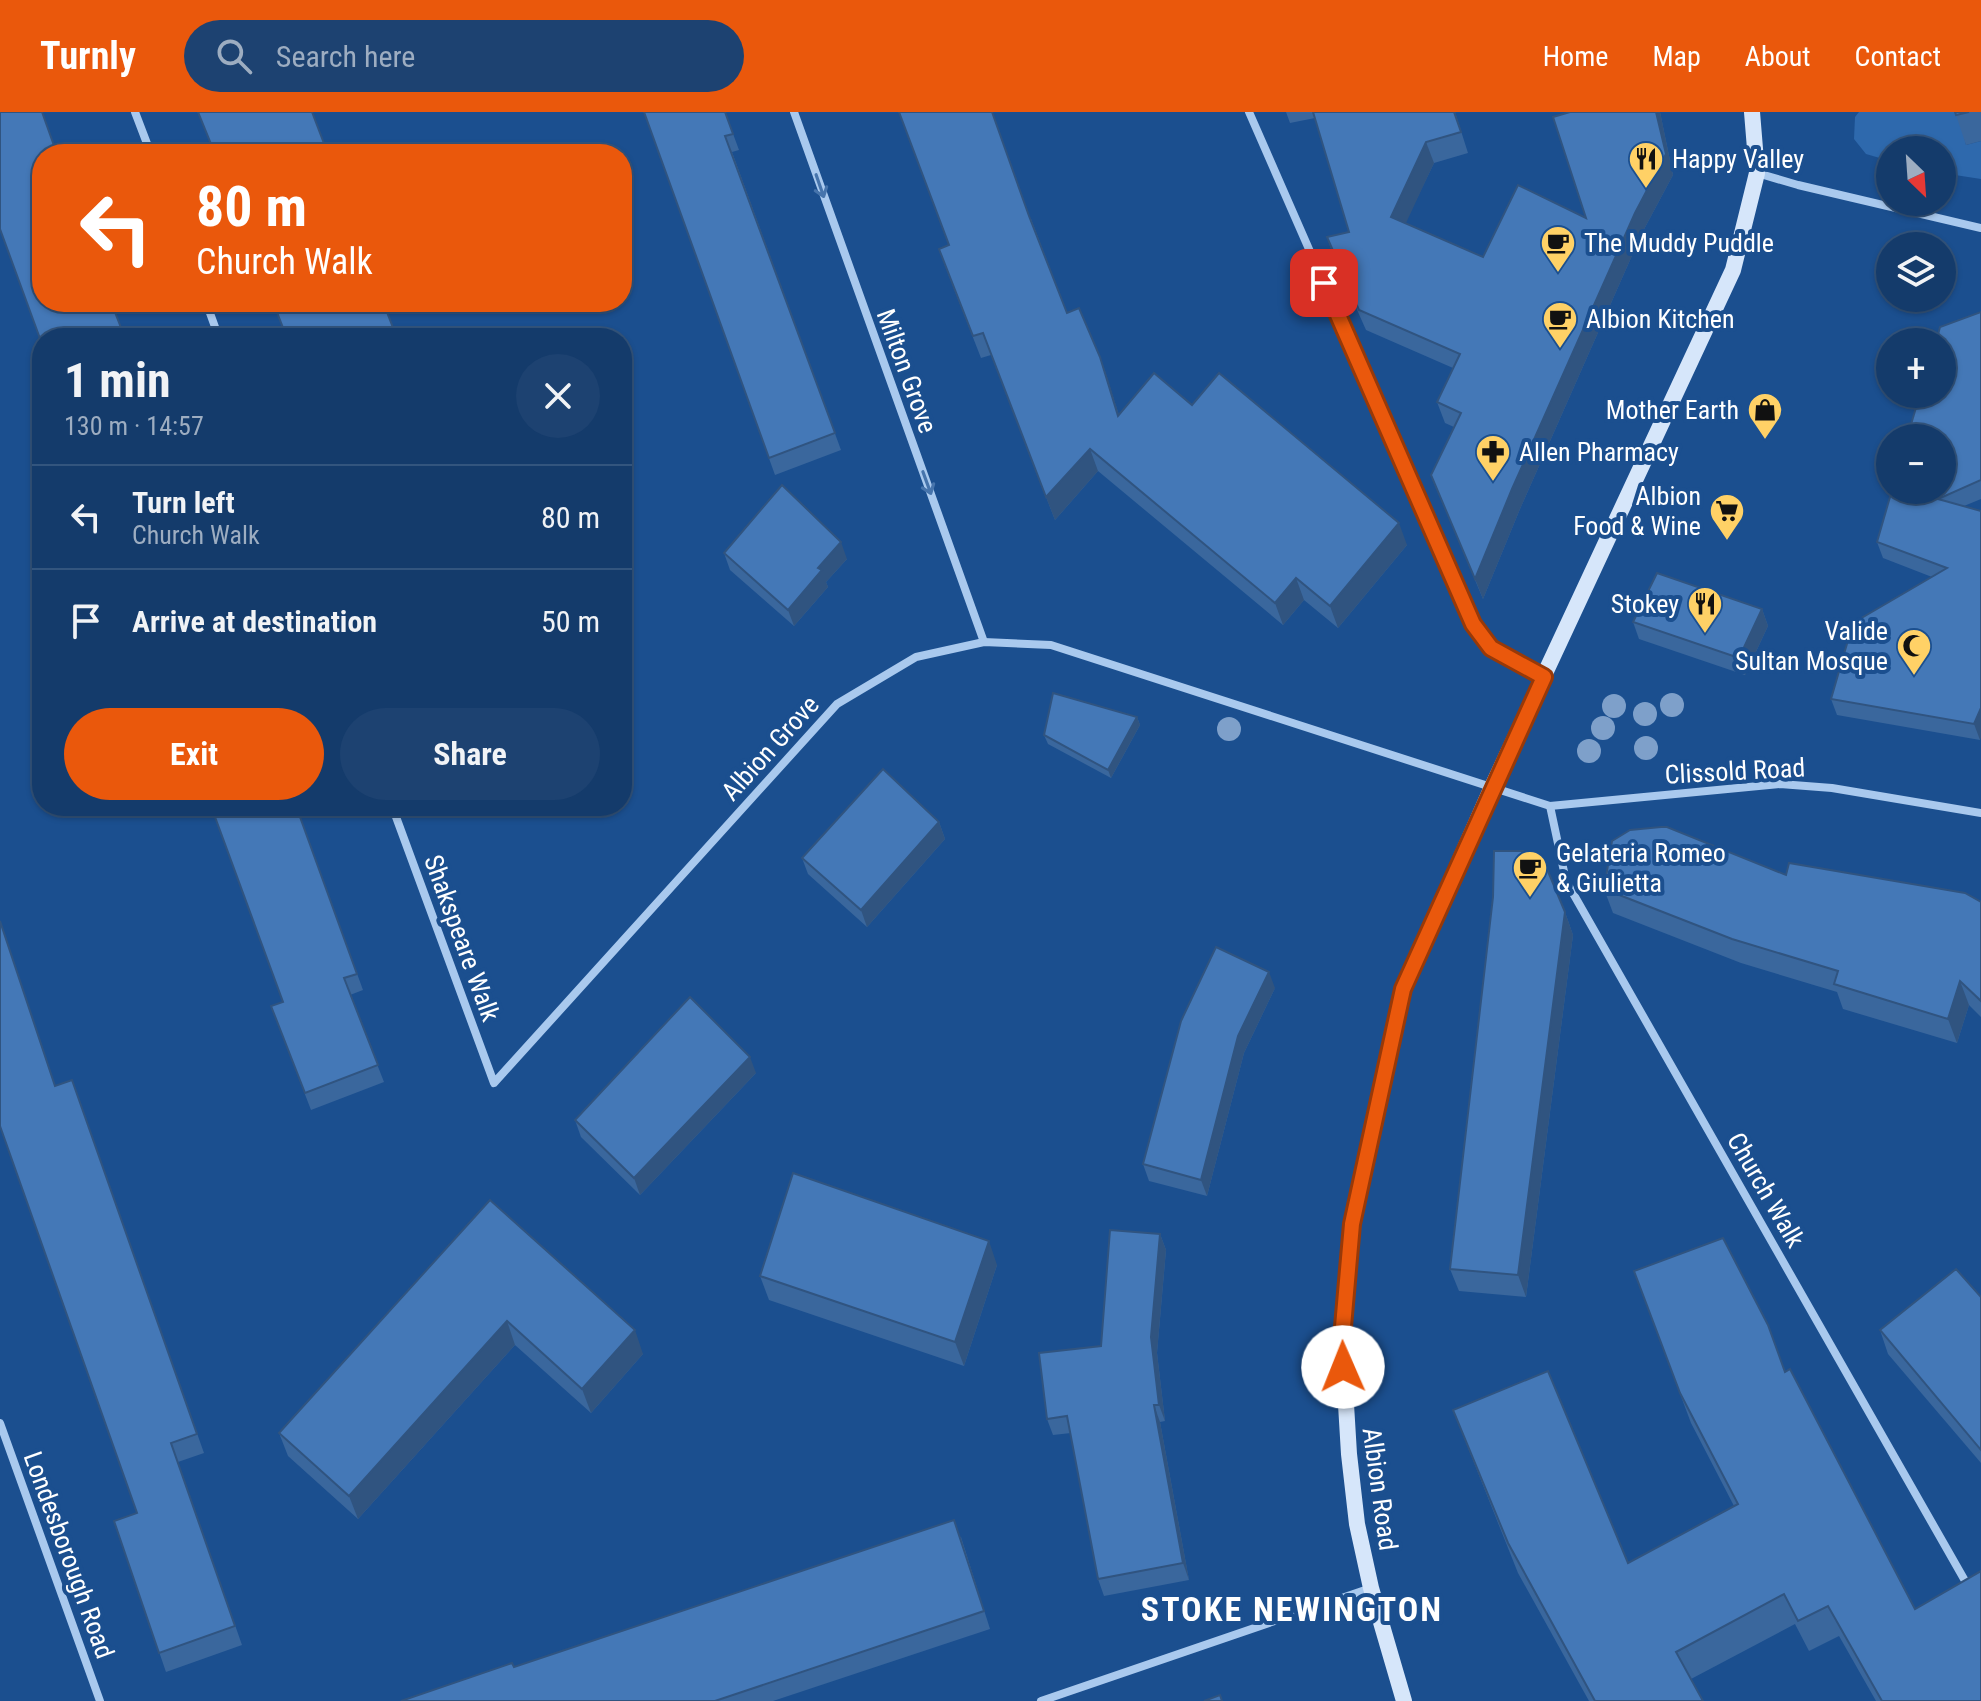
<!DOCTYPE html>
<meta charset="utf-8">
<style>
body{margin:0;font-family:"Roboto Condensed",sans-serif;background:#1d4271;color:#f1f3f6;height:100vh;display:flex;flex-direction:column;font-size:30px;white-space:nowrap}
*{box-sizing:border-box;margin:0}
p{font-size:26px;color:#9dadc1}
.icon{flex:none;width:44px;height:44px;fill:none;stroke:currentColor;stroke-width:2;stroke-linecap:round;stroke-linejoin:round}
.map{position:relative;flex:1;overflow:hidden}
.side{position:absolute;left:32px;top:216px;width:600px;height:488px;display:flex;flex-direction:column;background:#143b6b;border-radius:32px;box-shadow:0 2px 6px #0004,0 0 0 2px #33557e}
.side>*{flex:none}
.top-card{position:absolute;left:32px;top:32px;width:600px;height:168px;border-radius:32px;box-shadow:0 2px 6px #0004,0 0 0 2px #33557e;background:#ea580c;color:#fff;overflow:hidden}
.needle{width:52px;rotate:155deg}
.tools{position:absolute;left:1876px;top:24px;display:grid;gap:16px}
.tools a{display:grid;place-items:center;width:80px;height:80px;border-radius:50%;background:#143b6b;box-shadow:0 2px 6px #0004,0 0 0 2px #33557e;font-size:40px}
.pin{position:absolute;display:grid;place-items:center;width:68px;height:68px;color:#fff;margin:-34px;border-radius:16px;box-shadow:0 4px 12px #0006}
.me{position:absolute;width:88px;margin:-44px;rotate:359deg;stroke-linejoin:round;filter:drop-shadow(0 0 6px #0008)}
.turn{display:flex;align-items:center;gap:28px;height:168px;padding:0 32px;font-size:36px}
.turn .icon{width:104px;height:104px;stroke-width:2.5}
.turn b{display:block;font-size:56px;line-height:68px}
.round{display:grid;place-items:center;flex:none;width:84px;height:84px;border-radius:42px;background:#1d4271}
.head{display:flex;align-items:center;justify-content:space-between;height:136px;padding:0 32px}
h1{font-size:48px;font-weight:700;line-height:60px}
.cta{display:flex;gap:16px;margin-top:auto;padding:16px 32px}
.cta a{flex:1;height:92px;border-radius:48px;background:#ea580c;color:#fff;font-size:32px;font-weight:700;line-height:92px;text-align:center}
.cta a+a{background:#1d4271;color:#f1f3f6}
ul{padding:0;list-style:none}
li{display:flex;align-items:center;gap:24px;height:104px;padding:0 32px;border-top:2px solid #33557e}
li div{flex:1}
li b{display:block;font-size:30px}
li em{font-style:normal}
header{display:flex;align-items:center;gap:48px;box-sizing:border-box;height:112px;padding:0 40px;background:#ea580c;color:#fff}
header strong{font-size:38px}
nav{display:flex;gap:44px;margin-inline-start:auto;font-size:28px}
.search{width:560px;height:72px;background:#1d4271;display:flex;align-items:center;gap:20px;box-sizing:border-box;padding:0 28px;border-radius:44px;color:#9dadc1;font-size:30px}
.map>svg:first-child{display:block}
.green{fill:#2e69ad}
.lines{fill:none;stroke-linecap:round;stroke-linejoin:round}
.street{stroke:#a9c9ee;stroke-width:8}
.secondary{stroke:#d6e6fa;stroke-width:16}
.tree{fill:#7ea0ca}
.wall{fill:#3a679d}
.shaded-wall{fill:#305480}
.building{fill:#4478b7;stroke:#305480;stroke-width:2}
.oneway{stroke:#4674ac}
.route-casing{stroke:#983908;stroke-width:20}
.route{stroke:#ea580c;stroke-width:14}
.labels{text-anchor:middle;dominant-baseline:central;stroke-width:8;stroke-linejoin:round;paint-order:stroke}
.poi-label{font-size:26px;fill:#fff;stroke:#1b4f8f;text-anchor:start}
.street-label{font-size:26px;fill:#fff;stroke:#1b4f8f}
.district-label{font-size:34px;font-weight:bold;letter-spacing:2px;fill:#fff;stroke:#1b4f8f}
</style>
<header>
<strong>Turnly</strong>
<div class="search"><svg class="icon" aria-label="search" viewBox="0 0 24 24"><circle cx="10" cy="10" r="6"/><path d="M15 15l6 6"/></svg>Search here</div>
<nav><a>Home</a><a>Map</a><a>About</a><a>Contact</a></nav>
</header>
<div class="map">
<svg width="1981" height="1589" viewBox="0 0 1981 1589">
<rect width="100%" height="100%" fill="#1b4f8f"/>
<path class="green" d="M1859,0H1958L1966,33L1981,29V67L1942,61V38H1890V49L1866,42L1854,27L1855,5Z"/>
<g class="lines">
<g class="street">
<path d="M135,0L151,42"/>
<path d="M794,0L984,530"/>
<path d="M1249,0L1473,512L1491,536L1543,564"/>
<path d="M1757,61L1798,73L1981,116"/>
<path d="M206,190L219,226"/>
<path d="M392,694L494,971L837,592L916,545L984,530L1051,533L1550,694L1780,672L1832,676L1981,701"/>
<path d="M1550,694L1566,769L1968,1474"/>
<path d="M0,1311L100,1589"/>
<path d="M1041,1589L1371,1476"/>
</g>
<path class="secondary" d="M1404,1589L1371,1476L1357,1412L1349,1342L1342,1226L1352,1112L1403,877L1492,675L1733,158L1757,61L1752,0"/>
</g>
<g class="tree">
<circle cx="1672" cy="593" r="12"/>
<circle cx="1614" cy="594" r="12"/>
<circle cx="1645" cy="602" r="12"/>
<circle cx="1603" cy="616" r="12"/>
<circle cx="1229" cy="617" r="12"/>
<circle cx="1646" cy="636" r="12"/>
<circle cx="1589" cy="639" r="12"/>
</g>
<g class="wall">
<path d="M644,0H725L739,38L732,40L841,338L775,363Z"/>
<path d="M1286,0H1455L1468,41L1434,51L1405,111L1483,145L1586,106L1570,0H1660L1673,63L1642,121L1520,397L1483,487L1431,363L1454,315L1445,311L1437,290L1453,256L1366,218L1334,146L1327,125L1349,120L1315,6L1290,11Z"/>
<path d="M1955,0H1981V29L1966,33Z"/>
<path d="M1031,107L1067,201L1100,245L1119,303L1192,293L1407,433L1338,516L1304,488L1283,513L1098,359L1055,408L991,243L981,246L947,159L949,133Z"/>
<path d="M1981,200V387L1964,394L1981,399L1980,628L1837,603L1831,587L1932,465L1883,446L1877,430Z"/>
<path d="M724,441L847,447L826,470L828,475L794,514L730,458Z"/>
<path d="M1762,497L1768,514L1745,563L1639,527L1633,510Z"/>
<path d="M1137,605L1140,613L1111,666L1048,632L1044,623Z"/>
<path d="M296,694L363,878L350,883L384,970L311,998L271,894L283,890Z"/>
<path d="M939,710L945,727L867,815L808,762L802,746Z"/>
<path d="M1786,763L1981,790V905L1969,893L1957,931L1843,897L1837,880L1741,851L1613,801L1604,777Z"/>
<path d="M1565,800L1573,823L1526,1185L1459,1179L1450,1157Z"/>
<path d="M1275,876L1244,941L1207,1084L1149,1069L1143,1052Z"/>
<path d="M756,961L640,1083L581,1025L575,1008Z"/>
<path d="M72,968L204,1341L178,1350L242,1533L166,1560L114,1409L137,1401L55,974Z"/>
<path d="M490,1088L643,1242L591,1301L515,1233L358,1407L288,1344L279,1321Z"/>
<path d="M1160,1122L1166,1138L1157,1241L1165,1309L1160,1310L1189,1468L1104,1484L1098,1467L1071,1321L1053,1323L1047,1307L1101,1234Z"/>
<path d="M997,1153L964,1254L769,1188L760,1164Z"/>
<path d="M1634,1159L1785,1260L1915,1497L1981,1589H1876L1839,1524L1809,1539L1795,1512L1691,1567L1703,1589H1589L1518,1461L1453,1298L1628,1451L1734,1394L1691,1311Z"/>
<path d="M1981,1185V1351L1888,1242L1880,1218Z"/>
<path d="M961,1425L990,1517L773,1589H401Z"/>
</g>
<g class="shaded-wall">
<path d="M1656,0H1660L1673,63L1642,121L1520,397L1483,487L1475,467Z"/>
<path d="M1426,30L1434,51L1399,126L1391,105Z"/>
<path d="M1100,245L1108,267L1126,326L1118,304Z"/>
<path d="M1090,337L1098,359L1055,408L1046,385Z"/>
<path d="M1399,411L1407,433L1338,516L1330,494Z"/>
<path d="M841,430L847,447L826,470L828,475L794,514L788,498L818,456Z"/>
<path d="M1296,466L1304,488L1283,513L1275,491Z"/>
<path d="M1762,497L1768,514L1745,563L1739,546Z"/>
<path d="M1981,596V626L1980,628L1974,612Z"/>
<path d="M1137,605L1140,613L1111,666L1108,658Z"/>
<path d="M939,710L945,727L867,815L861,798Z"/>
<path d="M1565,800L1573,823L1526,1185L1518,1163Z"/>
<path d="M1269,860L1275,876L1244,941L1207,1084L1201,1068L1238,924Z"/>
<path d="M1960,869L1969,893L1957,931L1948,907Z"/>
<path d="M750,945L756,961L640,1083L634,1066Z"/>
<path d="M1160,1122L1166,1138L1157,1241L1165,1309L1159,1293L1151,1225Z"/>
<path d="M989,1129L997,1153L964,1254L955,1230Z"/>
<path d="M507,1209L515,1233L358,1407L349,1384Z"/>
<path d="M635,1218L643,1242L591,1301L582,1277Z"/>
<path d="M1154,1293L1160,1310L1189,1468L1183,1451Z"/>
</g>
<g class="building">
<path d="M0,0H42L57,42H42V190H111L125,226H42V232L0,117Z"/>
<path d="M198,0H312L328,42H215Z"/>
<path d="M644,0H725L733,22L725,24L835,321L769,346Z"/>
<path d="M899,0H992L1029,104L1067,201L1079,196L1100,245L1118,304L1154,261L1192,293L1219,261L1399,411L1330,494L1296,466L1275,491L1090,337L1046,385L983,221L973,224L939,137L949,133Z"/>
<path d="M1313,0H1454L1461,20L1426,30L1391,105L1483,145L1518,73L1586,106L1553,5L1570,0H1656L1666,42L1635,101L1512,377L1475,467L1431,363L1461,301L1437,290L1460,242L1359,198L1327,125L1349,120Z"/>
<path d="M1955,0H1969L1956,3Z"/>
<path d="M273,190H383L397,226H287Z"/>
<path d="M1981,200V368L1938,387L1981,399V596L1974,612L1831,587L1853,511L1947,456L1877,430L1892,378H1942V326H1907L1920,282H1942V230H1936L1940,215Z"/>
<path d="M782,373L841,430L818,456L822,458L788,498L724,441Z"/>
<path d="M1657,461L1762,497L1739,546L1633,510Z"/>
<path d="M1053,581L1137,605L1108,658L1044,623Z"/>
<path d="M883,657L939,710L861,798L802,746Z"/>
<path d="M211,694H296L357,862L344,866L378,953L305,981L271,894L283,890Z"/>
<path d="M1661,715H1667L1786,763L1789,751L1965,781L1981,790V889L1960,869L1948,907L1834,872L1838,859L1732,827L1604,777L1612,729L1630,718Z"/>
<path d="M1494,739H1523L1542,745L1565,800L1518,1163L1450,1157L1493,785Z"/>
<path d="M0,809L55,974L72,968L197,1322L171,1331L235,1514L159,1541L114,1409L137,1401L0,1014Z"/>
<path d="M1216,835L1269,860L1238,924L1201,1068L1143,1052L1181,909Z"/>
<path d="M690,885L750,945L634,1066L575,1008Z"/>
<path d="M793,1061L989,1129L955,1230L760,1164Z"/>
<path d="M490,1088L635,1218L582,1277L507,1209L349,1384L279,1321Z"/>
<path d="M1110,1118L1160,1122L1151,1225L1159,1293H1154L1183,1451L1098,1467L1067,1304L1047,1307L1039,1241L1101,1234Z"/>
<path d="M1723,1126L1768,1213L1785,1260L1790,1257L1915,1497L1981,1459V1589H1882L1828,1494L1798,1509L1784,1482L1676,1540L1703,1589H1595L1508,1431L1453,1298L1548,1259L1628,1451L1738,1392L1680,1281L1634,1159Z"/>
<path d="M1956,1157L1981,1185V1338L1880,1218Z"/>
<path d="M954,1408L984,1499L715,1589H401L512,1551L514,1555Z"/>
<path d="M1220,1583L1222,1589H1204Z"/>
</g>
<defs><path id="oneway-shaft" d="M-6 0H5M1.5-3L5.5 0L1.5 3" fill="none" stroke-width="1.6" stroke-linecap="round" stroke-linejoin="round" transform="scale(2)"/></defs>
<g class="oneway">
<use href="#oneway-shaft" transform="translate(820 74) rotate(71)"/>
<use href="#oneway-shaft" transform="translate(927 371) rotate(70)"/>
</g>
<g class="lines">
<defs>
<path id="route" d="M1324,171L1473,512L1491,536L1544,565L1403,877L1352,1112L1342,1226L1343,1255"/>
</defs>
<use href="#route" class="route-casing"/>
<use href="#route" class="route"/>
</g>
<defs>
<symbol id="restaurant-pin" viewBox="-11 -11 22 30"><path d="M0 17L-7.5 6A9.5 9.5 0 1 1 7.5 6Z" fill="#ffd166" stroke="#1b4f8f"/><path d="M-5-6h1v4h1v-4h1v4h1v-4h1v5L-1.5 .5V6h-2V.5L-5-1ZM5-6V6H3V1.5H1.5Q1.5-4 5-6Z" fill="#111"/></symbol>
<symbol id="cafe-pin" viewBox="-11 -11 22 30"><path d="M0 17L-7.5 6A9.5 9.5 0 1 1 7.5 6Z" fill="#ffd166" stroke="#1b4f8f"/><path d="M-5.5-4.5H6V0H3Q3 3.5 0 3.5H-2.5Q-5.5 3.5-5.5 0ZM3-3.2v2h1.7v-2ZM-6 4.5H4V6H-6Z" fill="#111"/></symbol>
<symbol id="shop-pin" viewBox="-11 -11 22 30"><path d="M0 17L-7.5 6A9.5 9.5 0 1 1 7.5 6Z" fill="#ffd166" stroke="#1b4f8f"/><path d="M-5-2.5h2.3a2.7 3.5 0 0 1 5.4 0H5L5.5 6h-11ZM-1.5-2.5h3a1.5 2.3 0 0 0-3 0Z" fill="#111"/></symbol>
<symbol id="pharmacy-pin" viewBox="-11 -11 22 30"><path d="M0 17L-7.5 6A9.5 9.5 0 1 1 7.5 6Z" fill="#ffd166" stroke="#1b4f8f"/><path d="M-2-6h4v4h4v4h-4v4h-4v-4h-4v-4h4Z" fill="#111"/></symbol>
<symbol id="supermarket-pin" viewBox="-11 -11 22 30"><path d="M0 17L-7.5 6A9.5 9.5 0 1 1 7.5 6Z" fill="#ffd166" stroke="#1b4f8f"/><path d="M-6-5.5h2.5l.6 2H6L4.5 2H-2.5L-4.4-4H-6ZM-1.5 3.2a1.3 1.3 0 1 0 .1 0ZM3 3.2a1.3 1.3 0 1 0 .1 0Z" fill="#111"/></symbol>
<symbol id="mosque-pin" viewBox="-11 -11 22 30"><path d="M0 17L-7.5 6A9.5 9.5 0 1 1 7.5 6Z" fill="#ffd166" stroke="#1b4f8f"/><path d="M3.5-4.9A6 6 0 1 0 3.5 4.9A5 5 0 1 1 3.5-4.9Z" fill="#111"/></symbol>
</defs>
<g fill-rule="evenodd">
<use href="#restaurant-pin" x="1626" y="27" width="40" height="54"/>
<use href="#cafe-pin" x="1538" y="111" width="40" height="54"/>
<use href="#cafe-pin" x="1540" y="187" width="40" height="54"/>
<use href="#shop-pin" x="1745" y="278" width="40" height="54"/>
<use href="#pharmacy-pin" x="1473" y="320" width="40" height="54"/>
<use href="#supermarket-pin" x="1707" y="379" width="40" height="54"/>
<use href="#restaurant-pin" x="1685" y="472" width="40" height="54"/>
<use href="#mosque-pin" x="1894" y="514" width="40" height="54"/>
<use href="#cafe-pin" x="1510" y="736" width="40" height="54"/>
</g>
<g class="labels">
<g class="poi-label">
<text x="1672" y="47">Happy Valley</text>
<text x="1584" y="131">The Muddy Puddle</text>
<text x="1586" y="207">Albion Kitchen</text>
<text x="1739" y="298" text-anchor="end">Mother Earth</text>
<text x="1519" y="340">Allen Pharmacy</text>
<text x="1701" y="384" text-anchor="end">Albion<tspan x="1701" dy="30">Food &amp; Wine</tspan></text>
<text x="1679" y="492" text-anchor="end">Stokey</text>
<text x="1888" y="519" text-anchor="end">Valide<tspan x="1888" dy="30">Sultan Mosque</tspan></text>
<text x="1556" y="741">Gelateria Romeo<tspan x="1556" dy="30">&amp; Giulietta</tspan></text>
</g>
<g class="street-label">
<text transform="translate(907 259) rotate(70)">Milton Grove</text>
<text transform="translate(770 636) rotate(-48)">Albion Grove</text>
<text transform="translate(1735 659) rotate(-3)">Clissold Road</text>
<text transform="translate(462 826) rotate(70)">Shakspeare Walk</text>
<text transform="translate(1766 1078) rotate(60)">Church Walk</text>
<text transform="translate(1380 1377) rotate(82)">Albion Road</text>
<text transform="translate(69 1443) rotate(70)">Londesborough Road</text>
</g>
<g class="district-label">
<text x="1292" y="1497">STOKE NEWINGTON</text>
</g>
</g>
</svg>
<div class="tools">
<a><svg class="needle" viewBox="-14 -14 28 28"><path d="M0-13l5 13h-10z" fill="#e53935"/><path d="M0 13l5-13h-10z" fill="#9dadc1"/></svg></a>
<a><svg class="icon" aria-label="layers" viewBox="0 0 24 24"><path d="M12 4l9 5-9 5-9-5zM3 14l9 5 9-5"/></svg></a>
<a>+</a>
<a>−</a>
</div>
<div class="pin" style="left:1324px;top:171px;background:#d93025"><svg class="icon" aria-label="arrive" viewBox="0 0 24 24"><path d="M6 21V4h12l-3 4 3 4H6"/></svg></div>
<svg class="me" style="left:1343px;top:1255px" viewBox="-20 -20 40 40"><circle r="19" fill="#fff"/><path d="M0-13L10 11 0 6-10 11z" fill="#ea580c"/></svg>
<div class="top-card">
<div class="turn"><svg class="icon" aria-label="left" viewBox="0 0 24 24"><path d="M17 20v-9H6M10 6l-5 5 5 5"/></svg><div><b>80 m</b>Church Walk</div></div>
</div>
<section class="side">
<div class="head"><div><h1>1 min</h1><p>130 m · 14:57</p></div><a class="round"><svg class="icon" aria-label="close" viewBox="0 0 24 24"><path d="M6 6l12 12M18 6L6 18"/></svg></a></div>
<ul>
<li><svg class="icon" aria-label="left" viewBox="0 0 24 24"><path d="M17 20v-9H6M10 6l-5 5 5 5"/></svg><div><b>Turn left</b><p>Church Walk</p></div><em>80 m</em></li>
<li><svg class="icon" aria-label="arrive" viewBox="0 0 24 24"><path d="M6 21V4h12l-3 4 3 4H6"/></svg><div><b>Arrive at destination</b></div><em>50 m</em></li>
</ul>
<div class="cta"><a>Exit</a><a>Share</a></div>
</section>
</div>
